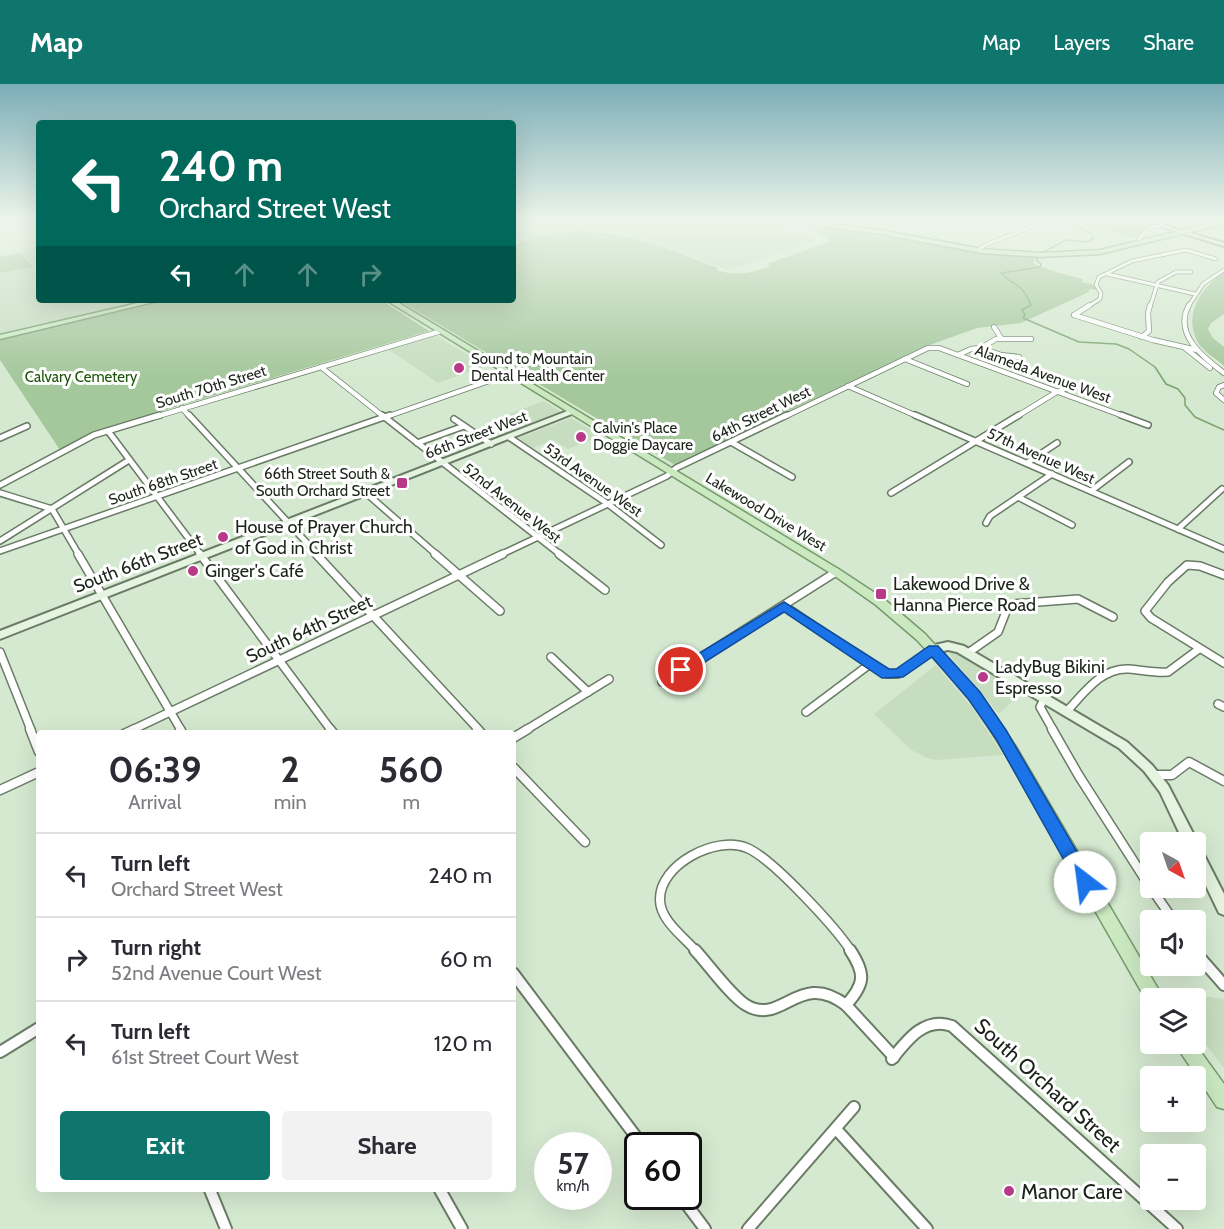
<!DOCTYPE html>
<meta charset="utf-8">
<style>
body{margin:0;font-family:Cabin,sans-serif;background:#f2f2f3;color:#2b2b33;height:100vh;display:flex;flex-direction:column;font-size:22px;white-space:nowrap}
*{box-sizing:border-box;margin:0}
p{font-size:20px;color:#7c7c81}
.icon{flex:none;width:33px;height:33px;fill:none;stroke:currentColor;stroke-width:2;stroke-linecap:round;stroke-linejoin:round}
.map{position:relative;flex:1;overflow:hidden}
.sheet{position:absolute;left:36px;top:646px;width:480px;height:462px;display:flex;flex-direction:column;background:#fff;border-radius:6px;box-shadow:0 6px 24px #0002}
.sheet>*{flex:none}
.top-card{position:absolute;left:36px;top:36px;width:480px;height:183px;border-radius:6px;box-shadow:0 6px 24px #0002;background:#00695c;color:#fff;overflow:hidden}
.needle{width:39px;rotate:140deg}
.controls{position:absolute;left:1140px;top:748px;display:grid;gap:12px}
.controls a{display:grid;place-items:center;width:66px;height:66px;border-radius:6px;background:#fff;box-shadow:0 6px 24px #0002;font-size:30px}
.speed{position:absolute;left:534px;top:1048px;display:flex;gap:12px;font-size:30px;font-weight:700;text-align:center}
.speed>*{display:grid;place-content:center;width:78px;height:78px;border-radius:50%;background:#fff;box-shadow:0 6px 24px #0002;line-height:1}
.speed small{font-size:15px;font-weight:400}
.speed .limit{border:3px solid #111;border-radius:9px;background:#fff;color:#111}
.pin{position:absolute;display:grid;place-items:center;width:51px;height:51px;color:#fff;margin:-26px;border:3px solid #fff;border-radius:50%;box-shadow:0 2px 6px #0007}
.me{position:absolute;width:66px;margin:-33px;rotate:330deg;stroke-linejoin:round;filter:drop-shadow(0 0 4px #0008)}
.turn{display:flex;align-items:center;gap:21px;height:126px;padding:0 24px;font-size:27px}
.turn .icon{width:78px;height:78px;stroke-width:2.5}
.turn b{display:block;font-size:42px;line-height:51px}
.lanes{display:flex;align-items:center;height:57px;padding:0 24px;background:#0003;justify-content:center;gap:30px;direction:ltr}
.lanes .off{opacity:.35}
.eta{display:flex;justify-content:space-evenly;align-items:center;height:102px;text-align:center}
.eta b{font-size:36px;font-weight:700;line-height:42px}
.primary-button{display:flex;gap:12px;margin-top:auto;padding:12px 24px}
.primary-button a{flex:1;height:69px;border-radius:6px;background:#0f766e;color:#fff;font-size:24px;font-weight:700;line-height:69px;text-align:center}
.primary-button a+a{background:#f2f2f3;color:#2b2b33}
ul{padding:0;list-style:none}
li{display:flex;align-items:center;gap:18px;height:84px;padding:0 24px;border-top:2px solid #e1e1e2}
li div{flex:1}
li b{display:block;font-size:22px}
li em{font-style:normal}
header{display:flex;align-items:center;gap:36px;box-sizing:border-box;height:84px;padding:0 30px;background:#0f766e;color:#fff}
header strong{font-size:28px}
nav{display:flex;gap:33px;margin-inline-start:auto;font-size:21px}
.map>svg:first-child{display:block}
.built{fill:#c6ddc0}
.green{fill:#a4c79b}
.lines{fill:none;stroke-linecap:round;stroke-linejoin:round}
.stream{stroke:#79a36e;stroke-width:1.5}
.street-far5-casing{stroke:#6a7b66;stroke-width:4.5}
.street-far4-casing{stroke:#6a7b66;stroke-width:6}
.street-far3-casing{stroke:#6a7b66;stroke-width:8}
.street-far2-casing{stroke:#6a7b66;stroke-width:10}
.street-far1-casing{stroke:#6a7b66;stroke-width:11}
.street-casing{stroke:#6a7b66;stroke-width:14}
.secondary-casing{stroke:#6a7b66;stroke-width:4}
.primary-casing{stroke:#769a6c;stroke-width:3}
.street-far5{stroke:#fff;stroke-width:3}
.street-far4{stroke:#fff;stroke-width:4.5}
.street-far3{stroke:#fff;stroke-width:5}
.street-far2{stroke:#fff;stroke-width:7}
.street-far1{stroke:#fff;stroke-width:8}
.street{stroke:#fff;stroke-width:10}
.secondary{fill:#e4f4e0;fill-rule:evenodd}
.primary{fill:#cae9c1;fill-rule:evenodd}
.route{fill:#1a73e8;stroke:#114b97;stroke-width:1.5}
.poi-dot{fill:#b73987;stroke:#fff;stroke-width:2}
.labels{text-anchor:middle;dominant-baseline:central;stroke-width:6;stroke-linejoin:round;paint-order:stroke}
.far-poi-label{font-size:15px;fill:#1c231a;stroke:#fff;text-anchor:start}
.far-street-label{font-size:15px;fill:#1c231a;stroke:#fff}
.far-park-label{font-size:15px;fill:#1c5407;stroke:#fff}
.poi-label{font-size:18px;fill:#1c231a;stroke:#fff;text-anchor:start}
.street-label{font-size:18px;fill:#1c231a;stroke:#fff}
.near-street-label{font-size:21px;fill:#1c231a;stroke:#fff}
.near-poi-label{font-size:21px;fill:#1c231a;stroke:#fff;text-anchor:start}
</style>
<header>
<strong>Map</strong>
<nav><a>Map</a><a>Layers</a><a>Share</a></nav>
</header>
<div class="map">
<svg width="1224" height="1145" viewBox="0 0 1224 1145">
<rect width="100%" height="100%" fill="#d5e9d0"/>
<g class="built">
<path d="M513,135H747L797,145L808,149L815,157L728,186L622,148H566L513,161Z"/>
<path d="M39,164V216H146L0,251V172Z"/>
<path d="M435,251L486,282L438,299L388,265Z"/>
<path d="M544,317L563,329L509,350L490,337Z"/>
<path d="M571,334L601,352L568,365L553,356L533,364L519,354Z"/>
<path d="M952,566L959,567L1023,607L999,630L950,572V568Z"/>
<path d="M936,581L971,622L1003,671L936,676L927,674L911,666L874,630Z"/>
<path d="M1166,907L1224,915V984L1196,948V915H1171Z"/>
</g>
<g class="green">
<path d="M1083,135H1138L1136,139L1151,143L1136,154L1081,140Z"/>
<path d="M824,143L980,169L1034,174V180L1056,188L1083,195L1082,198L1094,201L1097,206L1089,205V208L1021,239L977,244L924,263L675,381L398,216H513V161C530,156 549,149 567,148C622,144 668,165 718,184L716,186C736,192 751,190 771,182L767,180L829,158V155L814,147Z"/>
<path d="M16,170H21L33,183L0,189V173Z"/>
<path d="M1224,189V230L1211,239L1208,245L1213,254L1224,263V282C1217,275 1204,268 1199,260C1182,233 1200,203 1224,189Z"/>
<path d="M169,216H381L429,247L92,348L60,366L0,276V256Z"/>
</g>
<g class="lines">
<g class="stream">
<path d="M1044,168L1066,156L1086,158L1093,155L1092,150L1074,141L1071,135"/>
<path d="M1038,175L1036,176L1041,180L1040,183L1001,189C1015,204 1020,196 1031,221L1022,226L1025,231L1023,234L1079,258L1116,260L1129,265L1155,283L1166,300L1178,305L1185,314V321L1195,333L1224,346"/>
</g>
<defs>
<g id="street-far5">
<path d="M801,135L823,138L829,135"/>
<path d="M1139,155L1150,143L1159,142"/>
<path d="M978,166L985,161L1039,140"/>
<path d="M1107,190L1195,210"/>
<path d="M1087,223L1100,215L1101,209L1096,201L1099,193L1132,177L1186,166L1216,175"/>
<path d="M1150,223L1158,198L1176,188H1191"/>
<path d="M1188,223L1203,200L1224,186"/>
</g>
<g id="street-far4">
<path d="M1189,221C1173,250 1203,273 1224,289"/>
<path d="M1074,231L1090,221"/>
<path d="M1074,231L1153,256L1197,266"/>
<path d="M994,243L1001,254"/>
<path d="M1142,253L1149,247L1148,229L1150,221"/>
<path d="M981,264L1001,271L1019,273"/>
<path d="M1185,264L1210,284"/>
<path d="M958,271L971,265L981,264L996,255H1031"/>
<path d="M905,275L967,300"/>
<path d="M321,283L384,333"/>
<path d="M1224,301L1219,303L1216,309L1224,316"/>
<path d="M848,302L919,333"/>
<path d="M182,324L190,333"/>
<path d="M155,333L438,248"/>
<path d="M386,333L509,290"/>
<path d="M784,333L928,264H939L1126,333"/>
<path d="M1016,333L1055,309L1070,303"/>
</g>
<g id="street-far3">
<path d="M189,331L318,471"/>
<path d="M382,331L561,471"/>
<path d="M915,331L1224,465"/>
<path d="M1121,331L1148,341"/>
<path d="M454,335L491,360"/>
<path d="M108,347L201,471"/>
<path d="M509,353L608,420L661,461"/>
<path d="M0,354L27,342"/>
<path d="M731,358L792,393"/>
<path d="M417,359L464,342"/>
<path d="M1027,379L1057,359"/>
<path d="M0,401L94,351L160,331"/>
<path d="M1091,407L1129,378"/>
<path d="M0,409L52,425L79,471"/>
<path d="M366,409L437,471"/>
<path d="M891,409L1019,331"/>
<path d="M1018,413L1072,441"/>
<path d="M986,439L990,432L1052,390"/>
<path d="M1178,445L1222,405"/>
<path d="M0,457L129,376"/>
<path d="M0,467L390,331"/>
<path d="M500,471L667,392L676,384L787,331"/>
</g>
<g id="street-far2">
<path d="M78,470L181,646"/>
<path d="M200,470L331,646"/>
<path d="M316,470L479,646"/>
<path d="M435,470L500,527"/>
<path d="M559,470L605,506"/>
<path d="M1224,491L1200,482L1187,481L1168,498L1145,527L1151,534L1224,579"/>
<path d="M784,522L870,580"/>
<path d="M0,568L31,646"/>
<path d="M968,569L998,548L1007,525L1013,520L1078,515L1113,533"/>
<path d="M551,573L588,608"/>
<path d="M662,598L836,488"/>
<path d="M1044,615L1040,623L1053,646"/>
<path d="M1218,620L1224,623"/>
<path d="M1067,627C1084,609 1102,583 1129,585C1142,586 1155,589 1168,588L1199,565"/>
<path d="M806,628L870,580L887,590H898L934,565"/>
<path d="M132,646L503,470"/>
<path d="M526,646L609,595"/>
</g>
<g id="street-far1">
<path d="M30,645L39,668"/>
<path d="M180,645L183,650"/>
<path d="M330,645L334,650"/>
<path d="M477,645L482,650"/>
<path d="M1052,645L1079,692L1150,803"/>
<path d="M124,650L135,645"/>
<path d="M513,654L528,645"/>
<path d="M513,683L585,758"/>
<path d="M1154,691H1172L1189,678L1224,697"/>
<path d="M0,706L39,688"/>
<path d="M1151,804L1174,837"/>
<path d="M696,867C684,853 660,836 660,816C659,780 717,751 747,764C772,774 836,844 851,867"/>
</g>
<g id="street">
<path d="M695,866C708,880 731,912 746,921C782,943 799,885 846,921"/>
<path d="M1196,869L1224,901"/>
<path d="M513,889L643,1062"/>
<path d="M846,921L894,973"/>
<path d="M846,921C865,900 866,890 850,866"/>
<path d="M0,968L39,944"/>
<path d="M892,975C907,956 925,932 952,942L1177,1145"/>
<path d="M836,1045L927,1145"/>
<path d="M210,1106L226,1145"/>
<path d="M440,1106L462,1145"/>
<path d="M681,1113L705,1145"/>
<path d="M748,1145L854,1023"/>
</g>
<g id="secondary">
<path d="M1170,135H1177L1163,141L1224,159V162L1156,141Z"/>
<path d="M570,326L577,328L0,555V547Z"/>
<path d="M948,558L964,562L1127,658L1152,681L1168,701L1198,759L1196,763V759H1184L1160,708L1144,687L1119,664L957,568L948,566L934,569L929,565L930,562Z"/>
<path d="M1196,763L1201,765L1224,810V831L1219,829L1196,781Z"/>
</g>
<g id="primary">
<path d="M773,135H789L880,146L982,165L1040,169L1100,166L1224,136V140L1100,170L1040,173L982,169L880,150Z"/>
<path d="M151,216H162L0,255V251Z"/>
<path d="M386,216H394L840,486L884,515L925,550L979,609L1016,663L1164,915H1150V922L1149,921L1006,671L971,615L917,556L876,521L832,490Z"/>
<path d="M1175,960H1195L1224,1000V1025L1217,1023Z"/>
</g>
</defs>
<use href="#street-far5" class="street-far5-casing"/>
<use href="#street-far4" class="street-far4-casing"/>
<use href="#street-far3" class="street-far3-casing"/>
<use href="#street-far2" class="street-far2-casing"/>
<use href="#street-far1" class="street-far1-casing"/>
<use href="#street" class="street-casing"/>
<use href="#secondary" class="secondary-casing"/>
<use href="#primary" class="primary-casing"/>
<use href="#street-far5" class="street-far5"/>
<use href="#street-far4" class="street-far4"/>
<use href="#street-far3" class="street-far3"/>
<use href="#street-far2" class="street-far2"/>
<use href="#street-far1" class="street-far1"/>
<use href="#street" class="street"/>
<use href="#secondary" class="secondary"/>
<use href="#primary" class="primary"/>
</g>
<linearGradient id="sky" x2="0" y2="1"><stop stop-color="#7badb7"/><stop offset="0.46" stop-color="#ecf5ea"/><stop offset="1" stop-color="#ecf5ea" stop-opacity="0"/></linearGradient>
<rect width="1224" height="295" fill="url(#sky)"/>
<path class="route" d="M784,518L889,585H896L929,562H938L980,608L1006,646L1091,792L1094,798L1091,803L1085,806L1079,803L996,655L969,616L932,573L903,593L882,594L784,528L686,590H676L674,586L676,583Z"/>
<g class="poi-dot">
<circle cx="459" cy="284" r="6"/>
<circle cx="581" cy="353" r="6"/>
<rect x="396" y="393" width="12" height="12" rx="3"/>
<circle cx="223" cy="453" r="6"/>
<circle cx="193" cy="487" r="6"/>
<rect x="875" y="504" width="12" height="12" rx="3"/>
<circle cx="983" cy="593" r="6"/>
<circle cx="1009" cy="1107" r="6"/>
</g>
<g class="labels">
<g class="far-poi-label">
<text x="471" y="275">Sound to Mountain<tspan x="471" dy="17">Dental Health Center</tspan></text>
<text x="593" y="344">Calvin's Place<tspan x="593" dy="17">Doggie Daycare</tspan></text>
<text x="390" y="390" text-anchor="end">66th Street South &amp;<tspan x="390" dy="17">South Orchard Street</tspan></text>
</g>
<g class="far-street-label">
<text transform="translate(1043 290) rotate(20)">Alameda Avenue West</text>
<text transform="translate(211 303) rotate(-17)">South 70th Street</text>
<text transform="translate(761 330) rotate(-26)">64th Street West</text>
<text transform="translate(476 351) rotate(-21)">66th Street West</text>
<text transform="translate(1041 372) rotate(24)">57th Avenue West</text>
<text transform="translate(593 396) rotate(35)">53rd Avenue West</text>
<text transform="translate(163 398) rotate(-19)">South 68th Street</text>
<text transform="translate(512 419) rotate(38)">52nd Avenue West</text>
<text transform="translate(766 428) rotate(31)">Lakewood Drive West</text>
</g>
<g class="far-park-label">
<text x="81" y="293">Calvary Cemetery</text>
</g>
<g class="poi-label">
<text x="235" y="443">House of Prayer Church<tspan x="235" dy="21">of God in Christ</tspan></text>
<text x="205" y="487">Ginger's Café</text>
<text x="893" y="500">Lakewood Drive &amp;<tspan x="893" dy="21">Hanna Pierce Road</tspan></text>
<text x="995" y="583">LadyBug Bikini<tspan x="995" dy="21">Espresso</tspan></text>
</g>
<g class="street-label">
<text transform="translate(138 479) rotate(-21)">South 66th Street</text>
<text transform="translate(309 545) rotate(-25)">South 64th Street</text>
</g>
<g class="near-street-label">
<text transform="translate(1048 1001) rotate(42)">South Orchard Street</text>
</g>
<g class="near-poi-label">
<text x="1021" y="1107">Manor Care</text>
</g>
</g>
</svg>
<div class="controls">
<a><svg class="needle" viewBox="-14 -14 28 28"><path d="M0-13l5 13h-10z" fill="#e53935"/><path d="M0 13l5-13h-10z" fill="#7c7c81"/></svg></a>
<a><svg class="icon" aria-label="sound" viewBox="0 0 24 24"><path d="M4 9h4l5-4v14l-5-4H4zM17 9q2 3 0 6"/></svg></a>
<a><svg class="icon" aria-label="layers" viewBox="0 0 24 24"><path d="M12 4l9 5-9 5-9-5zM3 14l9 5 9-5"/></svg></a>
<a>+</a>
<a>−</a>
</div>
<div class="speed"><div>57<small>km/h</small></div><div class="limit">60</div></div>
<div class="pin" style="left:681px;top:586px;background:#d93025"><svg class="icon" aria-label="arrive" viewBox="0 0 24 24"><path d="M6 21V4h12l-3 4 3 4H6"/></svg></div>
<svg class="me" style="left:1085px;top:798px" viewBox="-20 -20 40 40"><circle r="19" fill="#fff"/><path d="M0-13L10 11 0 6-10 11z" fill="#1a73e8"/></svg>
<div class="top-card">
<div class="turn"><svg class="icon" aria-label="left" viewBox="0 0 24 24"><path d="M17 20v-9H6M10 6l-5 5 5 5"/></svg><div><b>240 m</b>Orchard Street West</div></div>
<div class="lanes"><svg class="icon" aria-label="left" viewBox="0 0 24 24"><path d="M17 20v-9H6M10 6l-5 5 5 5"/></svg><svg class="icon off" aria-label="ahead" viewBox="0 0 24 24"><path d="M12 20V5M6 11l6-6 6 6"/></svg><svg class="icon off" aria-label="ahead" viewBox="0 0 24 24"><path d="M12 20V5M6 11l6-6 6 6"/></svg><svg class="icon off" aria-label="right" viewBox="0 0 24 24"><path d="M7 20v-9h11M14 6l5 5-5 5"/></svg></div>
</div>
<section class="sheet">
<div class="eta">
<div><b>06:39</b><p>Arrival</p></div>
<div><b>2</b><p>min</p></div>
<div><b>560</b><p>m</p></div>
</div>
<ul>
<li><svg class="icon" aria-label="left" viewBox="0 0 24 24"><path d="M17 20v-9H6M10 6l-5 5 5 5"/></svg><div><b>Turn left</b><p>Orchard Street West</p></div><em>240 m</em></li>
<li><svg class="icon" aria-label="right" viewBox="0 0 24 24"><path d="M7 20v-9h11M14 6l5 5-5 5"/></svg><div><b>Turn right</b><p>52nd Avenue Court West</p></div><em>60 m</em></li>
<li><svg class="icon" aria-label="left" viewBox="0 0 24 24"><path d="M17 20v-9H6M10 6l-5 5 5 5"/></svg><div><b>Turn left</b><p>61st Street Court West</p></div><em>120 m</em></li>
</ul>
<div class="primary-button"><a>Exit</a><a>Share</a></div>
</section>
</div>
